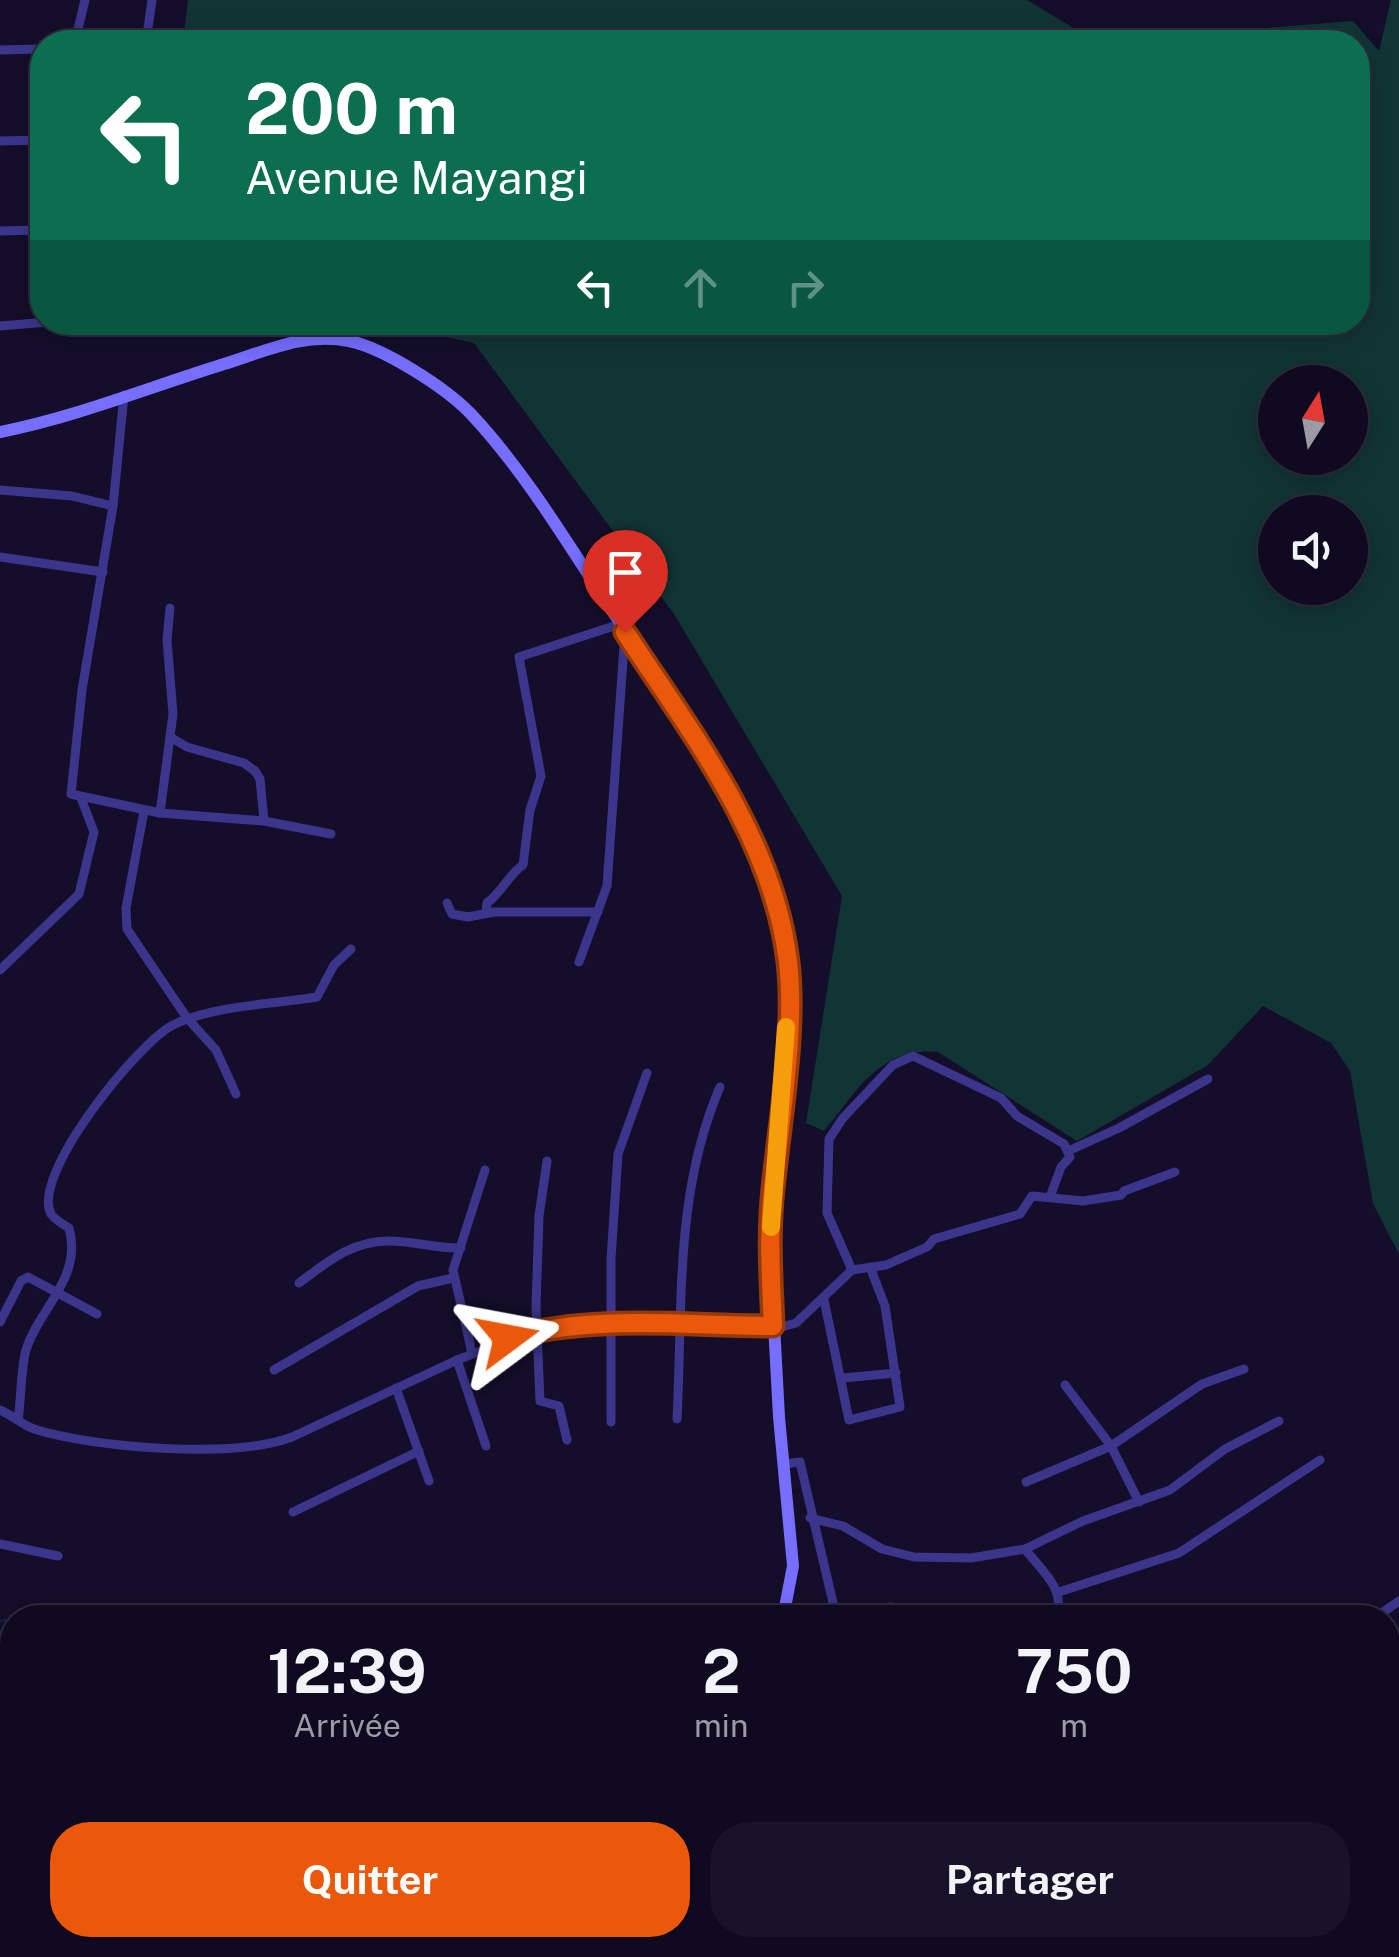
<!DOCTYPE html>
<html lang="fr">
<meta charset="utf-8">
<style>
body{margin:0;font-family:"Public Sans",sans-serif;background:#181329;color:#f1f3f6;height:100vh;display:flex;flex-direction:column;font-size:38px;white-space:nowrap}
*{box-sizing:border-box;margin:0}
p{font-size:32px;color:#9b9aa5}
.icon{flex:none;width:55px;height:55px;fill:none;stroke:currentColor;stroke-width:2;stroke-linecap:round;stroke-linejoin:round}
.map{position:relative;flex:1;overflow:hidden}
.side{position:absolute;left:0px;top:1605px;width:1400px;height:352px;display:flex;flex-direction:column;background:#0f0a20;border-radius:40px 40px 0 0;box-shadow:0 5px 25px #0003,0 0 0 2px #2f2b3e}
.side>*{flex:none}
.guide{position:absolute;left:30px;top:30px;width:1340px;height:305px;border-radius:40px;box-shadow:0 5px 25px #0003,0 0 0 2px #2f2b3e;background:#0b6e4f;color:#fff;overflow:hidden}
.needle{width:65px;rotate:11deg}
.tools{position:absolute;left:1258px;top:365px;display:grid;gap:20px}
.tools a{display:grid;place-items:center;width:110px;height:110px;border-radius:50%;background:#0f0a20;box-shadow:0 5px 25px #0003,0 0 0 2px #2f2b3e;font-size:50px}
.pin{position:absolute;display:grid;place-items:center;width:85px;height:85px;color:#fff;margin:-102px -42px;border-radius:50% 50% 50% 0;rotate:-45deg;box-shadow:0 0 10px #0007}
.pin .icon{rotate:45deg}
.me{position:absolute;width:110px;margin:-55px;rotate:77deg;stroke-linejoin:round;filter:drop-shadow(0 0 8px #0008)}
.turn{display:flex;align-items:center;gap:35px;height:210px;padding:0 50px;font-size:45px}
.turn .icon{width:130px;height:130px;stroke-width:2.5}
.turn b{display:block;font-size:70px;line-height:85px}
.lanes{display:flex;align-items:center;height:95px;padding:0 50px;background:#0003;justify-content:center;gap:50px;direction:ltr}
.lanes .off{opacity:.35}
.eta{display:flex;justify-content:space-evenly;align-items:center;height:170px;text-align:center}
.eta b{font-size:60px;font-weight:700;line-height:70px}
.cta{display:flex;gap:20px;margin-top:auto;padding:20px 50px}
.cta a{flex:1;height:115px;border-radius:40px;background:#ea580c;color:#fff;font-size:40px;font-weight:700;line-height:115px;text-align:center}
.cta a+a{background:#181329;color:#f1f3f6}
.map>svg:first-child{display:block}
.green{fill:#113434;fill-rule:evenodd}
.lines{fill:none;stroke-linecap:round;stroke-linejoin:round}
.stream{stroke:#09214e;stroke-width:2.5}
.street{stroke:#3b368c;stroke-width:9}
.secondary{stroke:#756eff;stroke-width:12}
.route-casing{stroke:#983908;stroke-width:25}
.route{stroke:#ea580c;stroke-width:18}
.slow{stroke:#f59e0b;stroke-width:18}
</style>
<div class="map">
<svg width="1399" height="1957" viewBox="0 0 1399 1957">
<rect width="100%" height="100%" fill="#140e2a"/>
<g class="green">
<path d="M188,0H1027L1097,42H183Z"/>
<path d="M1391,0H1399V1254L1373,1204L1350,1071L1331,1043L1263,1006L1208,1065L1077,1141L938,1052C879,1047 858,1091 824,1131L806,1123L842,896L674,614L474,343L382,323L1358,322V42H1195L1202,33L1353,21L1379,51ZM1275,382H1350V458H1275ZM1275,512H1350V588H1275Z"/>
</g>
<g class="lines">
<g class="stream">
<path d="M17,1618H29"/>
<path d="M0,1621L12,1619"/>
<path d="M369,1945L391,1957"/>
</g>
<g class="street">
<path d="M75,42L85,0"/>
<path d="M146,42L152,0"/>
<path d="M0,50L42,49"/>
<path d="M0,141L42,140"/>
<path d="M0,231L42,230"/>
<path d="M0,326L48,322"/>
<path d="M124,395L113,506L82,690L71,794L160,813L264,821L331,834"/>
<path d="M0,490L72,496L113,506"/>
<path d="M0,557L103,572"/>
<path d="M172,738L187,747L244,763L255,771L260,779L264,821"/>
<path d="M144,811L126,908L127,929L187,1018L216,1050L236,1094"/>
<path d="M160,813L173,714L167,640L170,608"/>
<path d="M447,903L452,914L468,917L494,912H598"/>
<path d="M486,913L487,903C502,892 509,874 523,865L530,810L541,776L519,657L620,624"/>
<path d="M579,962L607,886L625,632"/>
<path d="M0,970L79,894L94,832L81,798"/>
<path d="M1068,1151L1119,1128L1208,1079"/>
<path d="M547,1161L539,1216L536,1307L540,1401L559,1406L567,1440"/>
<path d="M852,1270L827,1213L829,1139L843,1118L893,1065L913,1056L1001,1098L1017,1116L1064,1144L1070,1157L1061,1167L1050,1197"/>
<path d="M299,1283C327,1262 353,1240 390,1241C414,1241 437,1249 461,1248"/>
<path d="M824,1300L849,1420L900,1407L885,1306L870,1267"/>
<path d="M0,1322L21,1281L28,1277L97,1314"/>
<path d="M774,1329L796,1323L852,1270L886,1265L927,1247L934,1239L1020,1214L1032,1196L1083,1201L1121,1195L1124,1191L1175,1172"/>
<path d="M472,1353L453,1270L485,1170"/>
<path d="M457,1360L486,1446"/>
<path d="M274,1370L418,1286L453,1278"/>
<path d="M843,1378L896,1373"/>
<path d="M396,1388L429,1481"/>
<path d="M0,1410C12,1415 22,1425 34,1429C94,1448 234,1459 292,1437L457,1360L539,1329L611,1322L773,1325"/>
<path d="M677,1419C683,1305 674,1194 720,1087"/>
<path d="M18,1420C21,1401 21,1367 26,1350C39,1308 83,1278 69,1228C64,1225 54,1219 51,1214C30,1175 139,1042 173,1025C211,1006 274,1004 317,997L334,965L351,949"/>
<path d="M611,1422V1259L618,1154L647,1073"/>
<path d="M784,1464L800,1462L834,1607L843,1613L891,1607L917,1618"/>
<path d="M1026,1482L1111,1446L1065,1385"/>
<path d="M1139,1502L1111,1446L1202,1384L1244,1369"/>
<path d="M293,1512L419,1451"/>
<path d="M810,1518L843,1526L882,1549L914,1557L971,1558L1025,1549L1083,1521L1170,1490L1225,1449L1279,1421"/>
<path d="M0,1544L58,1556"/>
<path d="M1025,1549C1039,1568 1072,1594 1052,1618"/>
<path d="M1059,1592L1179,1553L1320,1460"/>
<path d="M1375,1618L1399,1601"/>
<path d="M0,1842L12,1837"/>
<path d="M1188,1945L1203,1957"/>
<path d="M1302,1945L1311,1957"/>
<path d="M192,1957L209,1945"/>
</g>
<g class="secondary">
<path d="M0,432C76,417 150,387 224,364C266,351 304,332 349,341C384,348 446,388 471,414C528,475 570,548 616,617C687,728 782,844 789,981L770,1250L779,1417L793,1566L783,1618"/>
<path d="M1384,1945L1397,1957"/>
</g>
</g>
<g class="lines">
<defs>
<path id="route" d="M508,1338C594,1314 685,1326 773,1326C771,1280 768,1234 773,1189C780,1120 796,1031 788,962C773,837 691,733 625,632"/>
</defs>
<use href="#route" class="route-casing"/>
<use href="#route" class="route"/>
<path class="slow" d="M771,1227L786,1027"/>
</g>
</svg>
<div class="tools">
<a><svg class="needle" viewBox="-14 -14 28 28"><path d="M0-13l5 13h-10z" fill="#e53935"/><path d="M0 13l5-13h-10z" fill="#9b9aa5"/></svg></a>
<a><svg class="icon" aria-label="sound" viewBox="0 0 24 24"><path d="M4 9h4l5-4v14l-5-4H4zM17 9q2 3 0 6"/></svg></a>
</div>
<div class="pin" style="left:625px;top:632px;background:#d93025"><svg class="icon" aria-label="arrive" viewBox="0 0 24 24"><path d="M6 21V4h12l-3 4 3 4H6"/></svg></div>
<svg class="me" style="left:508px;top:1338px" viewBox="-20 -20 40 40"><path d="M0-17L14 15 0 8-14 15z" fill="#ea580c" stroke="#fff" stroke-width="4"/></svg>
<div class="guide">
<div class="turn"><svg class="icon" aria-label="left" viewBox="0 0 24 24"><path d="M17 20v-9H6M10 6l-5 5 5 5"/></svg><div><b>200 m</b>Avenue Mayangi</div></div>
<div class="lanes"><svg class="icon" aria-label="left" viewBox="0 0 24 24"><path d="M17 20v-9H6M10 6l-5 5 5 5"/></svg><svg class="icon off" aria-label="ahead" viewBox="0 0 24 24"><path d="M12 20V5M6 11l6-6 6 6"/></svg><svg class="icon off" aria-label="right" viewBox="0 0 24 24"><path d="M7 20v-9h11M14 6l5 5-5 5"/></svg></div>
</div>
<section class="side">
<div class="eta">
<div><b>12:39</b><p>Arrivée</p></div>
<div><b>2</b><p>min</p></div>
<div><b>750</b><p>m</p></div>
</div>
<div class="cta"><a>Quitter</a><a>Partager</a></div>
</section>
</div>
